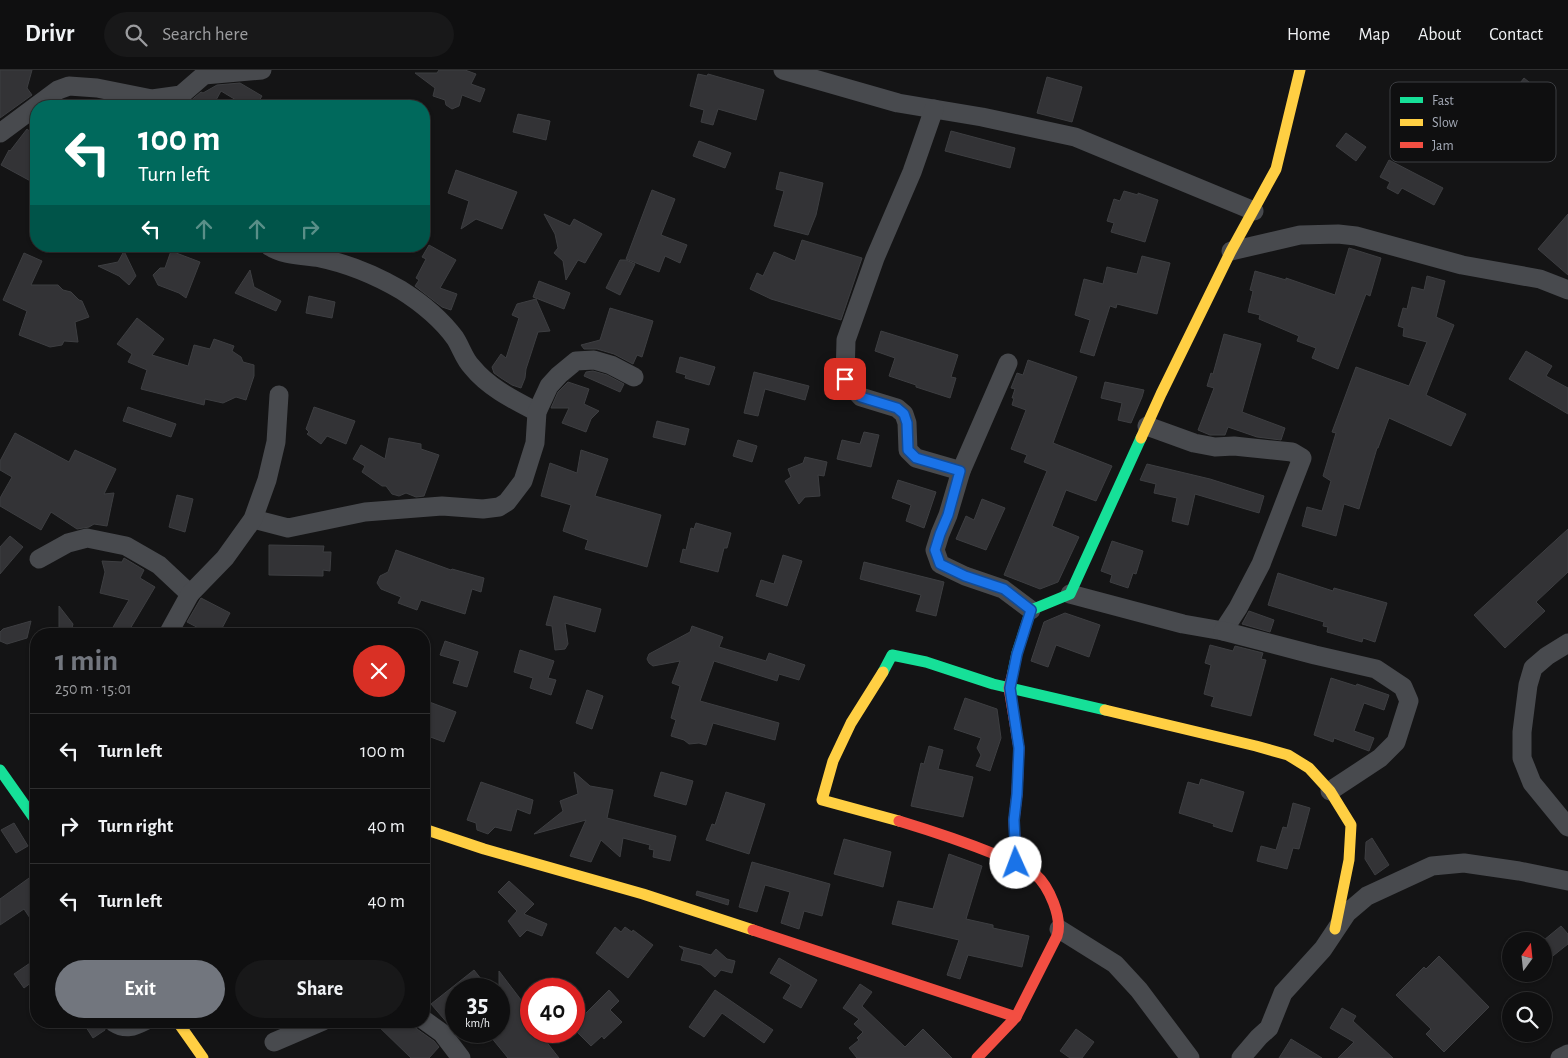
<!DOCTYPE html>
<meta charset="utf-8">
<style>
body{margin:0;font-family:"Alegreya Sans",sans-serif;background:#181819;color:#f1f3f6;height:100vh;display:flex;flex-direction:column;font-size:19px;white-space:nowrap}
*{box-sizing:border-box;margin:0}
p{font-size:16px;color:#9b9c9f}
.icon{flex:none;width:28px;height:28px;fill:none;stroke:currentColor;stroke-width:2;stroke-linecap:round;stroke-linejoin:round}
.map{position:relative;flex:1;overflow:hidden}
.sheet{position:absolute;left:30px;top:558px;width:400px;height:400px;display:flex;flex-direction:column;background:#0f0f10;border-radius:20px;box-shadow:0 1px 4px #0004,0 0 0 1px #2f2f30}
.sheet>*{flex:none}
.hud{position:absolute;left:30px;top:30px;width:400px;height:152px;border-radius:20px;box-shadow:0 1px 4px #0004,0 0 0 1px #2f2f30;background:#00695c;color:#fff;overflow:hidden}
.needle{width:32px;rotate:15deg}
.fabs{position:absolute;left:1502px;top:862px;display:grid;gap:10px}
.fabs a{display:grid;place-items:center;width:50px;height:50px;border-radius:50%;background:#0f0f10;box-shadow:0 1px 4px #0004,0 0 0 1px #2f2f30;font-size:25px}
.speed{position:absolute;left:445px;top:908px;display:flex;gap:10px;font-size:25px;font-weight:700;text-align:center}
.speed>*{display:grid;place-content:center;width:65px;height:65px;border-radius:50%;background:#0f0f10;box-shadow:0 1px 4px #0004,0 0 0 1px #2f2f30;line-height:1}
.speed small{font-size:12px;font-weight:400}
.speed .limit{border:8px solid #d22;background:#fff;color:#111}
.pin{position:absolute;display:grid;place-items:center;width:42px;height:42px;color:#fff;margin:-21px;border-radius:10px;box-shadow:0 2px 8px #0006}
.me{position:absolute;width:55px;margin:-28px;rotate:358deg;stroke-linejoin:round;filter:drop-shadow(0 0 4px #0008)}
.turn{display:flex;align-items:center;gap:18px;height:105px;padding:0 25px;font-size:22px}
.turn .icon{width:65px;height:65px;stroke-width:2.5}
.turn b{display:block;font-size:35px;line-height:42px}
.lanes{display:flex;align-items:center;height:48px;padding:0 25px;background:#0003;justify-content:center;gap:25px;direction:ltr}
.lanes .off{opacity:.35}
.round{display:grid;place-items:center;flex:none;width:52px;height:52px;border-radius:26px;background:#181819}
.headline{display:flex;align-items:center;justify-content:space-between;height:85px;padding:0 25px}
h1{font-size:30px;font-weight:700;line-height:38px;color:#72767e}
.primary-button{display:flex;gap:10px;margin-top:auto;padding:10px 25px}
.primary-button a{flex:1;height:58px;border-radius:30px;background:#72767e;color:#fff;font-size:20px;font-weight:700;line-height:58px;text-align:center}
.primary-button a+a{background:#181819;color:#f1f3f6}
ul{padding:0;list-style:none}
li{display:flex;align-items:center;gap:15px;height:75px;padding:0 25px;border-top:1px solid #2f2f30}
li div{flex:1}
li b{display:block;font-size:19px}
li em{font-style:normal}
header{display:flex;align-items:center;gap:30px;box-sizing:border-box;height:70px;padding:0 25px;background:#0f0f10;border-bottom:1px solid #2f2f30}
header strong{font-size:24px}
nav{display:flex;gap:28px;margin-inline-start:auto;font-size:18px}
.search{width:350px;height:45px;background:#181819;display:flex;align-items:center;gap:12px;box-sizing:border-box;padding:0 18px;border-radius:28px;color:#9b9c9f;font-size:19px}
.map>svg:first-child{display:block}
.building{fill:#333336;stroke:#3d3e41}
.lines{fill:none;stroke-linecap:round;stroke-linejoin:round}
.lane{stroke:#484a4e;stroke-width:10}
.street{stroke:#484a4e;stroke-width:19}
.fast{stroke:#16e098;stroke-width:11}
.slow{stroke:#ffcf43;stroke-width:11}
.jam{stroke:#f24e42;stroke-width:11}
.route-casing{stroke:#114b97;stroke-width:12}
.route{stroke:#1a73e8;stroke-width:9}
.key{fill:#0f0f10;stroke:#3c3e42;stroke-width:1}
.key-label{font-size:14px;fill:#a4aab7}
</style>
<header>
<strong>Drivr</strong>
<div class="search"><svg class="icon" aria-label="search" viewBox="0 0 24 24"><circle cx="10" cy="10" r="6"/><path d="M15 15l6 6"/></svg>Search here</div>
<nav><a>Home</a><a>Map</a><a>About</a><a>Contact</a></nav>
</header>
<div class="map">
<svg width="1568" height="988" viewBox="0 0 1568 988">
<rect width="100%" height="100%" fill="#141415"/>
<g class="building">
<path d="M0,0H32L27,18L32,25L0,48Z"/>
<path d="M439,0H465L476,4L471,14L485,19L480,32L462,25L459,36L452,39L446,35L445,30L433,26L435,18L415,3H437Z"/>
<path d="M698,4L707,6L708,4L764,20L756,50L718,39L713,55L701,52L704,40L690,36Z"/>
<path d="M1047,7L1082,17L1072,52L1037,43Z"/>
<path d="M1524,8L1545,25L1543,28L1552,36L1532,59L1508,39L1510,37L1500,28L1513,13L1517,17Z"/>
<path d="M240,13L262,26L256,36H246L221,21L215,32L221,36H182L188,33L201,22L203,23L217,15Z"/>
<path d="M518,44L550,51L546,70L513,62Z"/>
<path d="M27,59L36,66V114L1,95L9,80L10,81Z"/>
<path d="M951,61L1015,78L1010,98L945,81Z"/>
<path d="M1346,63L1366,77L1356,91L1336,76Z"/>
<path d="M699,71L731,83L725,98L693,86Z"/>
<path d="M1389,90L1443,118L1434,135L1402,118L1398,124L1387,118L1390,112L1380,107Z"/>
<path d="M456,100L517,122L502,159L476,149L461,159L469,131L448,123Z"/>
<path d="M780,102L823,113L816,145L808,165L774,156L784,121L776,119Z"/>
<path d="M652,120L675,129L661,165L687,175L680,193L665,186L659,202L626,189Z"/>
<path d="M1124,121L1138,125V123L1158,130L1145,172L1111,162L1114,153L1107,151L1114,129L1120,131Z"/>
<path d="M544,144L570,156L574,149L602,164L585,193L578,190L566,210L563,191L554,183L558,178L555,164Z"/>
<path d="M1568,144V205L1538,179Z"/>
<path d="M802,170L862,188L841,250L771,229L750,219L757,203L763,206L774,182L795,191Z"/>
<path d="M429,175L456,190L440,218L457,224L451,240L442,237L415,216L419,210L416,208L426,189L422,187Z"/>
<path d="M1349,178L1381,188L1370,226L1366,224L1338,299L1312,288L1316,278L1297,271L1299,266L1259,249L1260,245L1248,242L1253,221L1250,220L1255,201L1286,210V208L1335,225Z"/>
<path d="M124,181L136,206L129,215L119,206L98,196L118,192Z"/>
<path d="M171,181L200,192L186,228L179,223L158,215L153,205L160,198H165Z"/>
<path d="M24,183L42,191L31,215H58L63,220L71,222L79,230L82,231L89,247L75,252L78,272L64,271L62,275L50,277L19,265L27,241L3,230Z"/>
<path d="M1142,186L1170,193L1157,244L1117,234L1116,238L1110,236L1094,286L1080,282L1090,250L1075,245L1084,209L1103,214L1107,197L1137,204Z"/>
<path d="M620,190H626L635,194L620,225L606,218Z"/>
<path d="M250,200L254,217L281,231L276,241L235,223Z"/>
<path d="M1427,206L1445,211L1436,247L1454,255L1426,325L1466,344L1451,376L1389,348L1378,378H1377L1359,439L1344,434L1336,466L1302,456L1307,437L1322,441L1331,411L1323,406L1336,363L1332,362L1356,297L1409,316L1427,272L1403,266L1404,258L1398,256L1403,238L1407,239L1412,217L1424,220Z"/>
<path d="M539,211L570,223L564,239L533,227Z"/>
<path d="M309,226L335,232L332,248L306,243Z"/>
<path d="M536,229L550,261L538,262L526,299L525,308L521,318L512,315L501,308L494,303L492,297L501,284L506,288L519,248L512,245L517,234Z"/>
<path d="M610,238L653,251L642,287L637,285L633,294L614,284L597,279H584L581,275L600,270Z"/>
<path d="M137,248L164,269L152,285L188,296L194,275L210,279L214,269L234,276L232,281L241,287L243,292L254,295V306L246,330L236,327L223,333L205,329L204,335L141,319L147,300L128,292L132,284L117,274Z"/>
<path d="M881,261L958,285L951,307L956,308L950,328L916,317V315L889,306L895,288L875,281Z"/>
<path d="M1224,264L1261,274L1242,342L1285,358L1281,370L1257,367L1228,357L1225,365H1210L1198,360L1214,318L1207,316L1211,303L1213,304Z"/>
<path d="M1526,281L1552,296L1546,306L1568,318V344L1509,309Z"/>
<path d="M680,287L715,297L709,315L685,308L686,305L676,302Z"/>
<path d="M1028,290L1077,307L1053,373L1112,396L1096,431L1066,420L1052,456L1079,467L1058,512L1040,519L1004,505L1047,401L1024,392L1027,385L1011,379L1026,340L1012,335L1014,328H1012L1015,319L1011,318L1017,303L1023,305Z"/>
<path d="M593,301L607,305L624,314L620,322L584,306L586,302Z"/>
<path d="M754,302L809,316L805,330L765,319L758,346L744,343Z"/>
<path d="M568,312L589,319L584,334L599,341L591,349L586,362L562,353L569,338H551L558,322Z"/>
<path d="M1105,312L1144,320L1142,327L1131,353L1118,350L1122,333L1101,328Z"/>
<path d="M128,337L176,354L171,367L123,351Z"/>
<path d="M314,337L355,351L346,374L327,366L321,374L307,364L309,362L306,359Z"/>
<path d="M657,351L689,359L685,375L653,367Z"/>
<path d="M864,362L879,365L871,397L837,389L842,370L860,374Z"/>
<path d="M15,363L69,392L75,380L116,399L104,424L114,423L107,456L94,454L89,457L77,459L51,442L41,460L0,436V428L12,407L0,400V391Z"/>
<path d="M389,368L421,374V379L439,385L424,426L416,427L406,423L399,426L392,424L386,416H382L362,402L365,396L353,389L361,375L385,389Z"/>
<path d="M738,370L757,376L752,392L733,386Z"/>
<path d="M581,380L608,389L595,426L661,445L647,497L585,479L588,470L563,461L571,435L541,426L550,393L577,403Z"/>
<path d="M805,387L827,392L824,406L818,405L820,426L805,427L799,434L785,411L791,407L788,399L803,393Z"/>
<path d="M1147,394L1210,409L1264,426L1259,443L1195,424L1188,455L1172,451L1177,428L1154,423L1156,414L1140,410Z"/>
<path d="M898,410L936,422L924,458L906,451L911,435L892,428Z"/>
<path d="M177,425L193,429L185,462L169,457Z"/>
<path d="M982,429L1005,438L986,480L956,469L966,446L974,450Z"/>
<path d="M696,453L731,463L727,478H724L718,502L680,492L683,479L686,480L691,458L694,459Z"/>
<path d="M1568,459V502L1536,532L1545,541L1505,578L1474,545Z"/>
<path d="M10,466L23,477L0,504V477Z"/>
<path d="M1112,471L1143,481L1136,504L1133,503L1128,518L1110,512L1112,505L1101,501Z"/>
<path d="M269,475L324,476L323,482H331L330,501L323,500V506L269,505Z"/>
<path d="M396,480L451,500L452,499L484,508L481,522L472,519L465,544L421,530L417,540L398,533L401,527L381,519L377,513L380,506L388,502Z"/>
<path d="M783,485L802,491L787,536L756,526L761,510L774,514Z"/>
<path d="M124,488L144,500L140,508L155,517L127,564H109L129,530L100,523L105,502L102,491L122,492Z"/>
<path d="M864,492L944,512L936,546L916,541L921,525L860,509Z"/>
<path d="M1278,503L1333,521L1334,518L1387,533L1375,572L1363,568L1362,572L1327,562L1328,557L1323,556L1324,552L1268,535Z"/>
<path d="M554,526L601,539L595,562L565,553L568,574L565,579L555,580L552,556L546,555Z"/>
<path d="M201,528L230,543L219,564H210L187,552Z"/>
<path d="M59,536L73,554L72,558L70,562L65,564L61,562L59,558Z"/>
<path d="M1249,541L1274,550L1270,562L1242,554Z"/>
<path d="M1065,543L1100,555L1089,587L1056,575L1048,597L1031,591L1044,552Z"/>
<path d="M31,551L27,568L7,574L0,571V562L3,559Z"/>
<path d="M692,556L723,567L719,577L766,591L769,583L805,595L799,610L779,604L777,611L714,591L700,631L779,653L775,670L713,653L706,675L699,673L689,674L684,670L671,666L676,650L671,648L680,616L672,613L680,591L653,596L649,593L647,589L649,584L690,562Z"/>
<path d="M445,571L478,582L467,617L453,613L460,591L440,585Z"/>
<path d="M1210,575L1233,581L1235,576L1263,583L1261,589L1266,590L1251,646L1211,636L1214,627L1204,624L1211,595L1205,593Z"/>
<path d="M520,580L554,591L548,608L556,610L551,625L530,618L533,608L514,602Z"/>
<path d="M1331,608L1356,616L1357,614L1389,625L1384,640L1364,633L1354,661L1374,668L1369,681L1334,668L1333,672L1314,665Z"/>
<path d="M587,620L603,626L592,659L576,653Z"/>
<path d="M965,628L997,639L1001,668L990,701L976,696L981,685L977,678L981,668L954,659Z"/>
<path d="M424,630L456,642L444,672L425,665L430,652L424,649Z"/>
<path d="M929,676L943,680L938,699L973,707L963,747L911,736L921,693L924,694Z"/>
<path d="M574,702L590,716L613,720L607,748L676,766L670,791L653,787L654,780L649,779L650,775L623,768L620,787L601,770L591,792L570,786L586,750L534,764L563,741L560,731L578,724Z"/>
<path d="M661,702L693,711L686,735L654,726Z"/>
<path d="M1201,709L1244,722L1232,762L1213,756L1214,754L1179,743L1188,712L1199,715Z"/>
<path d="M481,712L533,730L530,744L517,739L511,761L495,757L488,764L477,760L476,753L467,750Z"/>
<path d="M726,722L765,734L749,784L706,770L712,754L715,755Z"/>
<path d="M1293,733L1310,738L1299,779L1293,778L1287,799L1257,791L1261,776L1276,780L1283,757L1287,758Z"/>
<path d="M14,753L28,776L16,783L1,760Z"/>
<path d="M1372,768L1389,795L1375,805L1365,789L1366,772Z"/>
<path d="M844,769L891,782L883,817L834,804Z"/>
<path d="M949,784L982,796L966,849L993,855V858L1029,866L1022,897L968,885L960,909L947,905L959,870L892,854L898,831L933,839Z"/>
<path d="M752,792L830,814L822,846L804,841L799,859L781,853L790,822L765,815L757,842L739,837Z"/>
<path d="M36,803V857L24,839L0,855V829Z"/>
<path d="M509,811L534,834L524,844L547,854L542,866L527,860L520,867L508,851L517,841L498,822Z"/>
<path d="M697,821L729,830L728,835L696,825Z"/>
<path d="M1561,856L1568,864V874L1544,893V870Z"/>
<path d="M615,857L621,862L625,857L632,862L633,860L653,875L628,908L596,883Z"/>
<path d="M679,876L711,885L716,879L727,889L735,891L732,903L721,900L715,907L701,895L681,890L684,880Z"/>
<path d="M1439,886L1489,937L1444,982L1426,964L1431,959L1396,925L1424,897L1426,899Z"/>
<path d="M779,888L817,910L801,938L783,928L791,915L770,903Z"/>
<path d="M36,889V909L24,918L14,904Z"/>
<path d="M474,900L489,919H456V963L431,934Z"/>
<path d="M499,901L531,943V961H538L559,988H508L486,961H499Z"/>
<path d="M860,914L872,922L862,936L905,977L923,959L952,988H857L849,978L859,970L857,968L863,962L854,954L859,949L843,938Z"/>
<path d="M609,920L619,931L610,940L622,952L604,969L602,966L591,976L574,959V955Z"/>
<path d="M715,920L773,960L764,973L722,943L704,967L689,957Z"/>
<path d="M1342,938L1356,946L1353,951L1393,988H1338L1354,972L1330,958Z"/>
<path d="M82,951H106L104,956L105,960L93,968Z"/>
<path d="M373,951H412L417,959L434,971L439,977L429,988H411Z"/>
<path d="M1076,959L1094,972L1082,988H1070L1060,981Z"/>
<path d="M1291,969L1322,988H1279Z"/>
</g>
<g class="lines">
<path class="lane" d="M111,956C128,967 138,959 155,951"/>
<g class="street">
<path d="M783,0L898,33L982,47L1075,67L1254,141"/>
<path d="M934,39L912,102L875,188L846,270L845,309L861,327L897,338L904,344L907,353L908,380L916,388L961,401"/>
<path d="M0,63L58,20L69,16L97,18L152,29L181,25L204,5L262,0"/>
<path d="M269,176C284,186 303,185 320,188C349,194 375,205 401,220C420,232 441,249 455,268C461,277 464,289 472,297C489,318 514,330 537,342"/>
<path d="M1231,181L1300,165L1338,164L1356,166L1462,195L1540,209L1568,220"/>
<path d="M1008,293L961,401L948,445L940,464L935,480L940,494L965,506L1003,519L1031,540"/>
<path d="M253,449L288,458L365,442L442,436L483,439L499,437L507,432L523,411L535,373L537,342L549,316L559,305L576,291L594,290L611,295L634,307"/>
<path d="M39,489L68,473L87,468L126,476L159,495L190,524"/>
<path d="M1070,524L1183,554L1223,561L1238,538L1261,494L1302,388L1292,382L1234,376L1215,377L1194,373L1147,356"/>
<path d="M1223,561L1315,585L1376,599L1403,617L1409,631L1396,672L1380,688L1330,721"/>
<path d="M168,564L190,524L225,488L253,449L267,410L276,372L279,325"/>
<path d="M1568,573L1547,586L1533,598L1528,615L1522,662V688L1532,713L1568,757"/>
<path d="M1059,859L1115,894L1139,920L1190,988"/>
<path d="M424,950L442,963L461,988"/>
<path d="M274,972L323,951"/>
<path d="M1241,988L1259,967L1269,958L1283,923L1323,879L1347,843L1367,826L1432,796L1464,793L1519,801L1568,811"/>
<path d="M1560,988L1568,984"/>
</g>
<g class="fast">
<path d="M883,602L892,585L926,592L993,614L1105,640"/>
<path d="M1013,602L1017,583L1031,540L1070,524L1141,368"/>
<path d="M0,700L36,751"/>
</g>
<g class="slow">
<path d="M1141,368L1161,324L1231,181L1276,99L1300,0"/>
<path d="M883,602L851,653L833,691L822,730L899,751"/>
<path d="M1105,640L1256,676L1288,685L1309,698L1330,721L1351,755L1349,790L1335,859"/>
<path d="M424,759L484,779L643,824L753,860"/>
<path d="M177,951L203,988"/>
</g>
<g class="jam">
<path d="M1013,602L1009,618L1019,678L1017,724L1014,750L1016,793"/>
<path d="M899,751C932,761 965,772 997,785C1009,790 1024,795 1035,804C1049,816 1063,848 1057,866L1016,947L977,988"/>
<path d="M753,860L1016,947"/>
</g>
</g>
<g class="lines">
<defs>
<path id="route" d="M845,309L861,327L897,338L904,344L907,353L908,380L916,388L960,401L948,445L940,464L935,480L940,494L965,506L1004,519L1031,540L1017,584L1010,618L1019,678L1017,724L1014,750L1016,793"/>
</defs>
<use href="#route" class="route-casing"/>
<use href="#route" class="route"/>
</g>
<rect x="1390" y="12" width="166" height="80" rx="8" class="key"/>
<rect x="1400" y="27" width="23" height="6" fill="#16e098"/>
<rect x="1400" y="49" width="23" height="7" fill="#ffcf43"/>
<rect x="1400" y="72" width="23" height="6" fill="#f24e42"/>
<g class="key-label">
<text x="1432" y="35">Fast</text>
<text x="1432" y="57">Slow</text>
<text x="1432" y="80">Jam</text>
</g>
</svg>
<div class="fabs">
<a><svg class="needle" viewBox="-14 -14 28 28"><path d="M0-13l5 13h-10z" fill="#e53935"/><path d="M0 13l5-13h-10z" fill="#9b9c9f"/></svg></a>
<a><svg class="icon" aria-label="search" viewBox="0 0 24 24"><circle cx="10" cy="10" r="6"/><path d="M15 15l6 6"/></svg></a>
</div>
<div class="speed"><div>35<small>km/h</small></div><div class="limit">40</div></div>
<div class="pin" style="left:845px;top:309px;background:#d93025"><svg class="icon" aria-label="arrive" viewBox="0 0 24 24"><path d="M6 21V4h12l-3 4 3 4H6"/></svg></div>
<svg class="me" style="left:1016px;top:793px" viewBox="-20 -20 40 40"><circle r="19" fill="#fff"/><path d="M0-13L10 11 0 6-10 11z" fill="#1a73e8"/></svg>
<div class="hud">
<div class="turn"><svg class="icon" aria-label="left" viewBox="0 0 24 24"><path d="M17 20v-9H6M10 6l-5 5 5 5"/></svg><div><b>100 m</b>Turn left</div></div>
<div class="lanes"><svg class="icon" aria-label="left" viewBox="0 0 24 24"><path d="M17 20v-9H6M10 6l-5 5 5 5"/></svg><svg class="icon off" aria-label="ahead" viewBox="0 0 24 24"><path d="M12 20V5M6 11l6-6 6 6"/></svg><svg class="icon off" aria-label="ahead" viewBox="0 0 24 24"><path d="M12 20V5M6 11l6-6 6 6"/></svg><svg class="icon off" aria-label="right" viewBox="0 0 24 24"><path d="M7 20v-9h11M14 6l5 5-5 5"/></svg></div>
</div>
<section class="sheet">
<div class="headline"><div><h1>1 min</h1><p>250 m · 15:01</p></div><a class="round" style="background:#d93025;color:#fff"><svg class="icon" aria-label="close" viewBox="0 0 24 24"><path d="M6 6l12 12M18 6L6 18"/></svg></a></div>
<ul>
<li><svg class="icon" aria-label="left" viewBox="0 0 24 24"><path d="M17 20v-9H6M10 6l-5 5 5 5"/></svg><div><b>Turn left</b></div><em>100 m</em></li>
<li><svg class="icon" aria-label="right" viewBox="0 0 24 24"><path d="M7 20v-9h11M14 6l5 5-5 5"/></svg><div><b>Turn right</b></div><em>40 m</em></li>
<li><svg class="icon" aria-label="left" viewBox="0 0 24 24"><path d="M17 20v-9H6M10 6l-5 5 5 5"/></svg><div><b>Turn left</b></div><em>40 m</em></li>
</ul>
<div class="primary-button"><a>Exit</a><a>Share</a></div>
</section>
</div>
